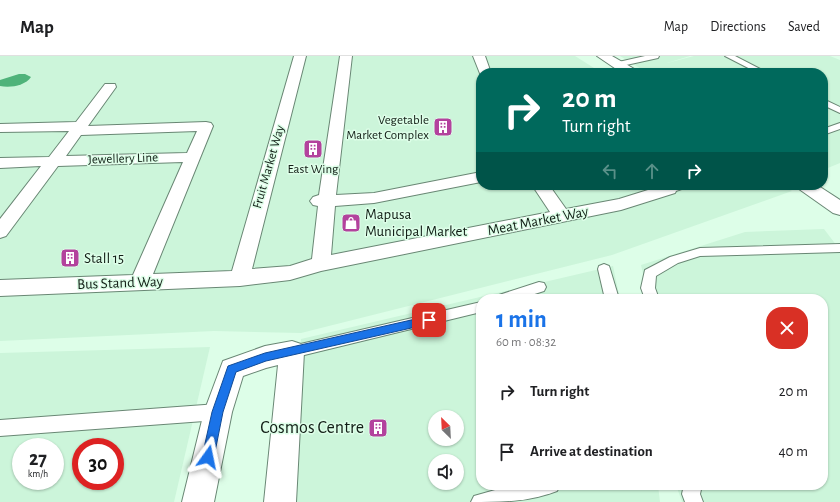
<!DOCTYPE html>
<meta charset="utf-8">
<style>
body{margin:0;font-family:"Alegreya Sans",sans-serif;background:#f2f2f2;color:#202124;height:100vh;display:flex;flex-direction:column;font-size:15px;white-space:nowrap}
*{box-sizing:border-box;margin:0}
p{font-size:13px;color:#757577}
.icon{flex:none;width:22px;height:22px;fill:none;stroke:currentColor;stroke-width:2;stroke-linecap:round;stroke-linejoin:round}
.map{position:relative;flex:1;overflow:hidden}
.drawer{position:absolute;left:476px;top:238px;width:352px;height:196px;display:flex;flex-direction:column;background:#fff;border-radius:16px;box-shadow:0 1px 3px #0004}
.drawer>*{flex:none}
.guide{position:absolute;left:476px;top:12px;width:352px;height:122px;border-radius:16px;box-shadow:0 1px 3px #0004;background:#00695c;color:#fff;overflow:hidden}
.needle{width:26px;rotate:336deg}
.buttons{position:absolute;left:428px;top:354px;display:grid;gap:8px}
.buttons a{display:grid;place-items:center;width:36px;height:36px;border-radius:50%;background:#fff;box-shadow:0 1px 3px #0004;font-size:20px}
.speed{position:absolute;left:12px;top:382px;display:flex;gap:8px;font-size:20px;font-weight:700;text-align:center}
.speed>*{display:grid;place-content:center;width:52px;height:52px;border-radius:50%;background:#fff;box-shadow:0 1px 3px #0004;line-height:1}
.speed small{font-size:10px;font-weight:400}
.speed .limit{border:6px solid #d22;background:#fff;color:#111}
.pin{position:absolute;display:grid;place-items:center;width:34px;height:34px;color:#fff;margin:-17px;border-radius:8px;box-shadow:0 2px 6px #0006}
.me{position:absolute;width:44px;margin:-22px;rotate:12deg;stroke-linejoin:round;filter:drop-shadow(0 0 3px #0008)}
.turn{display:flex;align-items:center;gap:14px;height:84px;padding:0 20px;font-size:18px}
.turn .icon{width:52px;height:52px;stroke-width:2.5}
.turn b{display:block;font-size:28px;line-height:34px}
.lanes{display:flex;align-items:center;height:38px;padding:0 20px;background:#0003;justify-content:center;gap:20px;direction:ltr}
.lanes .off{opacity:.35}
.round{display:grid;place-items:center;flex:none;width:42px;height:42px;border-radius:16px;background:#f2f2f2}
.head{display:flex;align-items:center;justify-content:space-between;height:68px;padding:0 20px}
h1{font-size:24px;font-weight:600;line-height:30px;color:#1a73e8}
ul{padding:0;list-style:none}
li{display:flex;align-items:center;gap:12px;height:60px;padding:0 20px}
li div{flex:1}
li b{display:block;font-size:15px}
li em{font-style:normal}
header{display:flex;align-items:center;gap:24px;box-sizing:border-box;height:56px;padding:0 20px;background:#fff;border-bottom:1px solid #e0e0e0}
header strong{font-size:19px}
nav{display:flex;gap:22px;margin-inline-start:auto;font-size:14px}
.map>svg:first-child{display:block}
.built{fill:#ccf5da;fill-rule:evenodd}
.water{fill:#4fb37a}
.lines{fill:none;stroke-linecap:round;stroke-linejoin:round}
.service-casing{stroke:#698774;stroke-width:2}
.pedestrian-casing{stroke:#698774;stroke-width:2}
.minor-casing{stroke:#698774;stroke-width:2}
.tertiary-casing{stroke:#698774;stroke-width:2}
.service{fill:#fff;fill-rule:evenodd}
.pedestrian{fill:#fff;fill-rule:evenodd}
.minor{fill:#fff;fill-rule:evenodd}
.tertiary{fill:#fff;fill-rule:evenodd}
.route{fill:#1a73e8;stroke:#114b97}
.labels{text-anchor:middle;dominant-baseline:central;stroke-width:3;stroke-linejoin:round;paint-order:stroke}
.far-poi-label{font-size:13px;fill:#111d15;stroke:#ddfee8;text-anchor:end}
.far-street-label{font-size:13px;fill:#111d15;stroke:#ddfee8}
.poi-label{font-size:15px;fill:#111d15;stroke:#ddfee8;text-anchor:start}
.street-label{font-size:15px;fill:#111d15;stroke:#ddfee8}
.near-poi-label{font-size:18px;fill:#111d15;stroke:#ddfee8;text-anchor:end}
</style>
<header>
<strong>Map</strong>
<nav><a>Map</a><a>Directions</a><a>Saved</a></nav>
</header>
<div class="map">
<svg width="840" height="446" viewBox="0 0 840 446">
<rect width="100%" height="100%" fill="#ddfee8"/>
<g class="built">
<path d="M0,0H575L602,17H481V129H782L792,135L612,199L301,277L214,275L0,285Z"/>
<path d="M620,0H690L667,7L694,0H830L840,4V107L823,114V17H648Z"/>
<path d="M824,173L840,194V446H682L676,429H823V243H649L641,209L745,176Z"/>
<path d="M613,210L620,243H481V429H658L660,446H293L301,283ZM435,361H457V383H435ZM435,405H457V427H435Z"/>
<path d="M210,291L174,446H0V297ZM21,391H55V425H21ZM81,391H115V425H81Z"/>
</g>
<path class="water" d="M19,18H25L31,21C25,30 10,32 0,30V24Z"/>
<g class="lines">
<defs>
<g id="service">
<path d="M645,0H659L658,2L617,11L613,9L614,7Z"/>
<path d="M725,0H735L768,17H758Z"/>
<path d="M823,43L840,51V57L823,49Z"/>
<path d="M840,67V73L823,79V73Z"/>
<path d="M659,129H688L687,131C676,135 667,140 659,129Z"/>
<path d="M840,188V196L700,200L678,207L656,220L655,232L659,243H645L641,232L645,214L670,201L700,192Z"/>
<path d="M604,208L609,210L610,213L619,243H605L598,213L599,210Z"/>
<path d="M539,226L544,227L546,231L544,235L519,243H497L499,239Z"/>
<path d="M481,246V256L292,302L287,300L285,296L287,292L292,290Z"/>
<path d="M218,348L224,351L226,356L224,361L218,364L0,380V364Z"/>
<path d="M513,429H560L557,435C529,446 501,446 471,446L474,440Z"/>
<path d="M684,429H702L700,438L703,446H685L682,438Z"/>
</g>
<g id="pedestrian">
<path d="M294,0H306L252,213L290,210L312,203L318,150L313,149L310,145L313,141L319,139L340,0H352L336,139L374,137L481,116V126L374,147L335,150L331,199L550,156L532,129H549L566,153L619,143L664,129H675L677,133L675,137L621,154L321,215L290,224L240,230L0,240V224L133,219L183,106L58,110L6,180L0,182V163L41,110L0,112V102L49,101L69,75L0,76V68L76,66L105,28H115L116,31L88,70L206,66L211,67L213,70L153,218L232,215ZM197,75L187,97L66,100L81,79Z"/>
<path d="M473,0H485L491,17H481V20Z"/>
<path d="M628,11L632,12L634,15L633,17H611L613,14Z"/>
</g>
<path id="minor" d="M292,285L301,288L304,296L296,446H264L278,309L266,312L243,320L232,356L214,446H182L204,356L223,305L265,290Z"/>
<g id="tertiary">
<path d="M597,0H612L636,14L638,17H622Z"/>
<path d="M796,129H817L840,144V159L833,157L799,133Z"/>
</g>
</defs>
<use href="#service" class="service-casing"/>
<use href="#pedestrian" class="pedestrian-casing"/>
<use href="#minor" class="minor-casing"/>
<use href="#tertiary" class="tertiary-casing"/>
<use href="#service" class="service"/>
<use href="#pedestrian" class="pedestrian"/>
<use href="#minor" class="minor"/>
<use href="#tertiary" class="tertiary"/>
</g>
<path class="route" d="M429,260L433,261L434,264L433,267L429,268L266,305L236,316L223,356L214,401L212,405L208,407L203,405L202,401L212,356L228,310L265,297Z"/>
<defs>
<symbol id="building-square" viewBox="-11 -11 22 22"><rect x="-9" y="-9" width="18" height="18" rx="4" fill="#b3429d" stroke="#ddfee8"/><path d="M-4-6H4V6H1V3H-1V6H-4ZM-2.5-4.3h1.7v1.8h-1.7ZM.8-4.3h1.7v1.8H.8ZM-2.5-1h1.7V.8h-1.7ZM.8-1h1.7V.8H.8Z" fill="#fff"/></symbol>
<symbol id="shop-square" viewBox="-11 -11 22 22"><rect x="-9" y="-9" width="18" height="18" rx="4" fill="#b3429d" stroke="#ddfee8"/><path d="M-5-2.5h2.3a2.7 3.5 0 0 1 5.4 0H5L5.5 6h-11ZM-1.5-2.5h3a1.5 2.3 0 0 0-3 0Z" fill="#fff"/></symbol>
</defs>
<g fill-rule="evenodd">
<use href="#building-square" x="432" y="60" width="22" height="22"/>
<use href="#building-square" x="302" y="82" width="22" height="22"/>
<use href="#shop-square" x="340" y="156" width="22" height="22"/>
<use href="#building-square" x="59" y="191" width="22" height="22"/>
<use href="#building-square" x="367" y="361" width="22" height="22"/>
</g>
<g class="labels">
<g class="far-poi-label">
<text x="429" y="64">Vegetable<tspan x="429" dy="15">Market Complex</tspan></text>
<text x="313" y="113" text-anchor="middle">East Wing</text>
</g>
<g class="far-street-label">
<text transform="translate(123 103) rotate(-2)">Jewellery Line</text>
<text transform="translate(269 111) rotate(-74)">Fruit Market Way</text>
</g>
<g class="poi-label">
<text x="365" y="158">Mapusa<tspan x="365" dy="17">Municipal Market</tspan></text>
<text x="84" y="202">Stall 15</text>
</g>
<g class="street-label">
<text transform="translate(538 165) rotate(-11)">Meat Market Way</text>
<text transform="translate(120 227) rotate(-2)">Bus Stand Way</text>
</g>
<g class="near-poi-label">
<text x="364" y="372">Cosmos Centre</text>
</g>
</g>
</svg>
<div class="buttons">
<a><svg class="needle" viewBox="-14 -14 28 28"><path d="M0-13l5 13h-10z" fill="#e53935"/><path d="M0 13l5-13h-10z" fill="#757577"/></svg></a>
<a><svg class="icon" aria-label="sound" viewBox="0 0 24 24"><path d="M4 9h4l5-4v14l-5-4H4zM17 9q2 3 0 6"/></svg></a>
</div>
<div class="speed"><div>27<small>km/h</small></div><div class="limit">30</div></div>
<div class="pin" style="left:429px;top:264px;background:#d93025"><svg class="icon" aria-label="arrive" viewBox="0 0 24 24"><path d="M6 21V4h12l-3 4 3 4H6"/></svg></div>
<svg class="me" style="left:208px;top:401px" viewBox="-20 -20 40 40"><path d="M0-17L14 15 0 8-14 15z" fill="#1a73e8" stroke="#fff" stroke-width="4"/></svg>
<div class="guide">
<div class="turn"><svg class="icon" aria-label="right" viewBox="0 0 24 24"><path d="M7 20v-9h11M14 6l5 5-5 5"/></svg><div><b>20 m</b>Turn right</div></div>
<div class="lanes"><svg class="icon off" aria-label="left" viewBox="0 0 24 24"><path d="M17 20v-9H6M10 6l-5 5 5 5"/></svg><svg class="icon off" aria-label="ahead" viewBox="0 0 24 24"><path d="M12 20V5M6 11l6-6 6 6"/></svg><svg class="icon" aria-label="right" viewBox="0 0 24 24"><path d="M7 20v-9h11M14 6l5 5-5 5"/></svg></div>
</div>
<section class="drawer">
<div class="head"><div><h1>1 min</h1><p>60 m · 08:32</p></div><a class="round" style="background:#d93025;color:#fff"><svg class="icon" aria-label="close" viewBox="0 0 24 24"><path d="M6 6l12 12M18 6L6 18"/></svg></a></div>
<ul>
<li><svg class="icon" aria-label="right" viewBox="0 0 24 24"><path d="M7 20v-9h11M14 6l5 5-5 5"/></svg><div><b>Turn right</b></div><em>20 m</em></li>
<li><svg class="icon" aria-label="arrive" viewBox="0 0 24 24"><path d="M6 21V4h12l-3 4 3 4H6"/></svg><div><b>Arrive at destination</b></div><em>40 m</em></li>
</ul>
</section>
</div>
